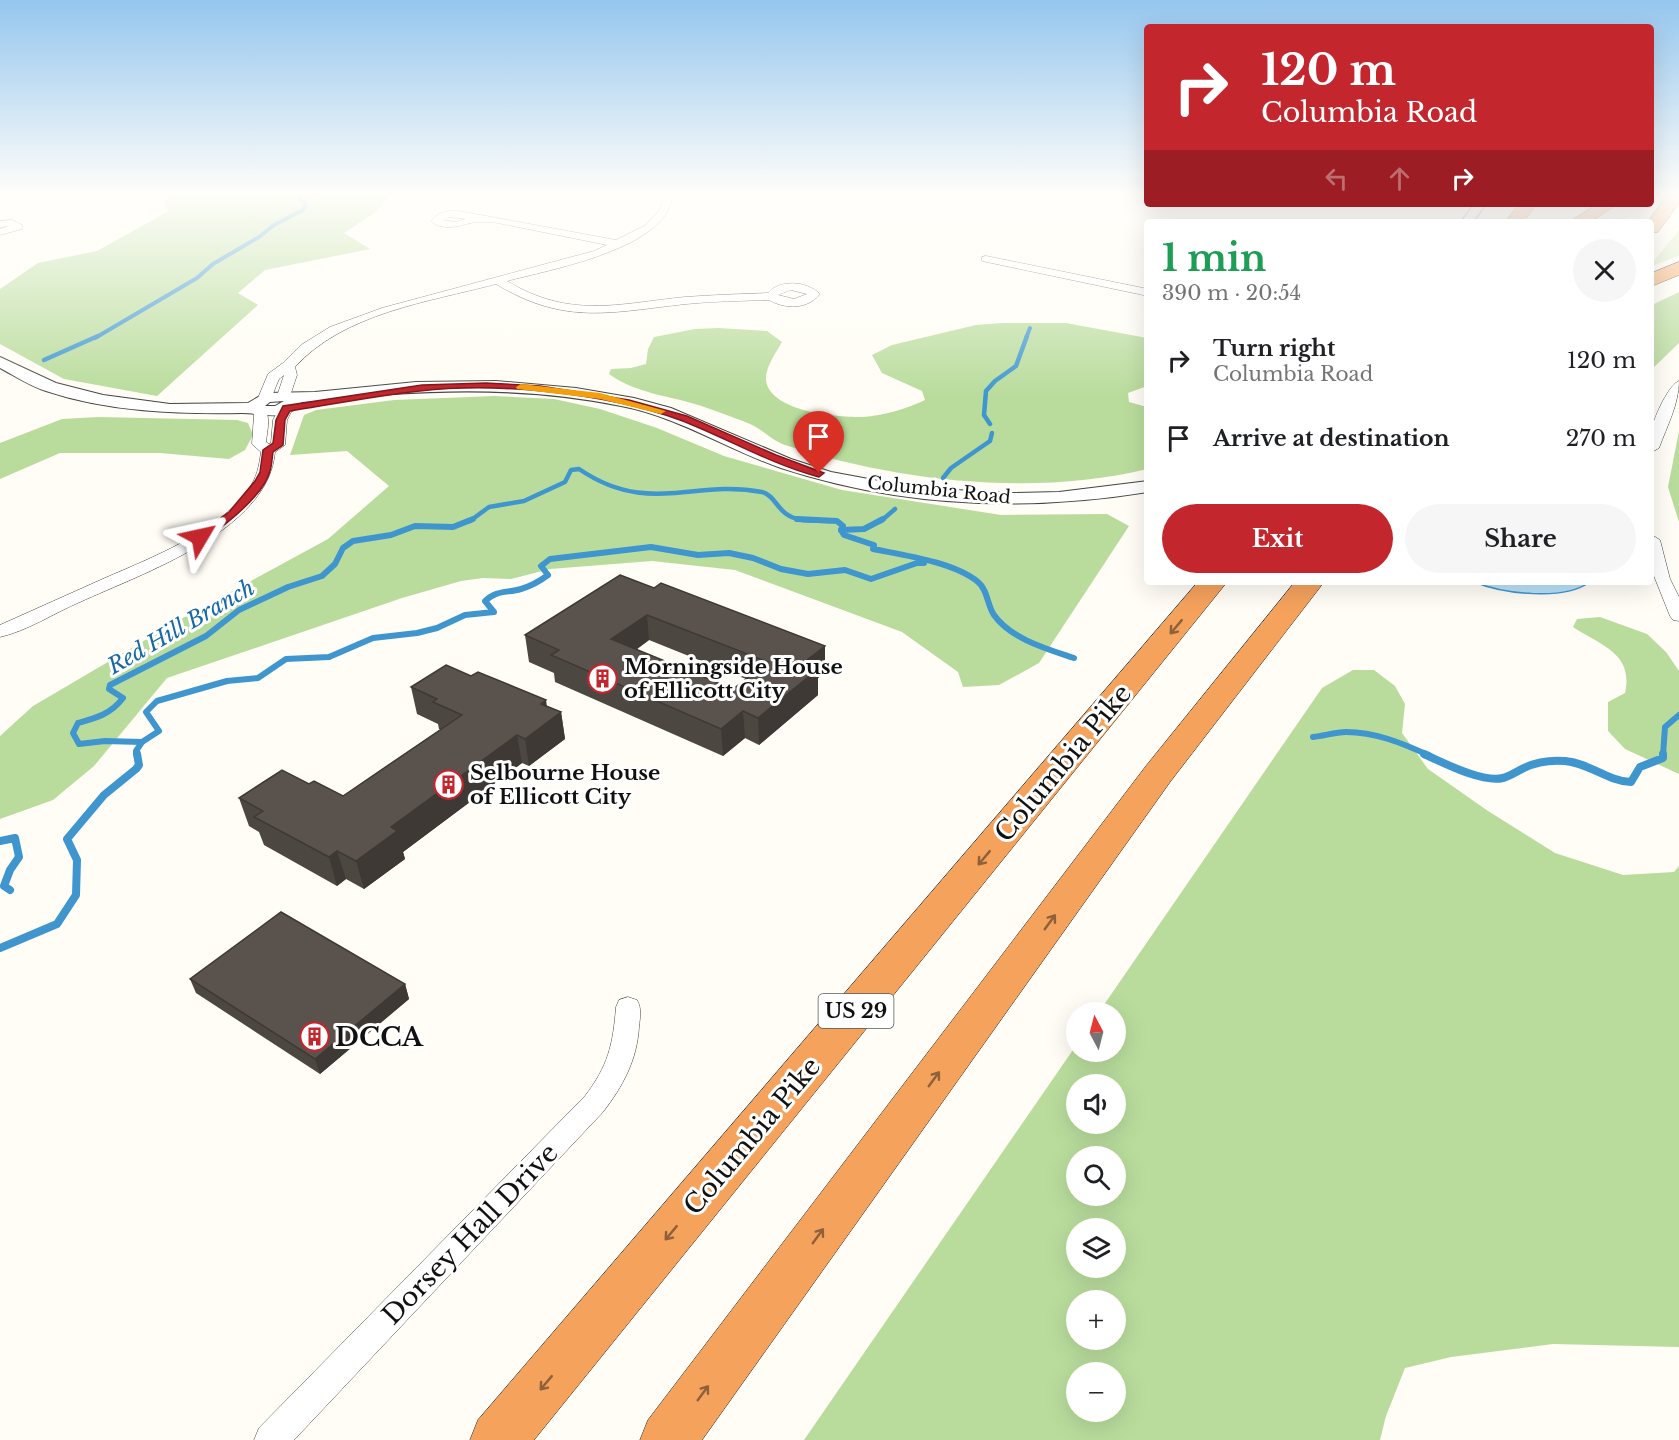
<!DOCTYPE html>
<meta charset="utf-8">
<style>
body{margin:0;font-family:"Libre Baskerville",serif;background:#f6f6f6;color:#202124;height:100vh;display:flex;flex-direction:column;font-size:22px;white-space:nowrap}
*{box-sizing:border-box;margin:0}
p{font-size:20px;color:#757577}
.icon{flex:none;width:33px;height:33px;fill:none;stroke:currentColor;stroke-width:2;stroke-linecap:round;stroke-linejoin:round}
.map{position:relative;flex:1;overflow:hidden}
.panel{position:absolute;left:1144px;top:219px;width:510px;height:366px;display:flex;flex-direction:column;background:#fff;border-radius:6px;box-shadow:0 6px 24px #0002}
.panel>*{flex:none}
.guide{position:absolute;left:1144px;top:24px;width:510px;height:183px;border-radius:6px;box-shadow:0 6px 24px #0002;background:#c4262e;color:#fff;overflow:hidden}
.needle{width:39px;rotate:353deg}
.tools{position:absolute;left:1066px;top:1002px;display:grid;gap:12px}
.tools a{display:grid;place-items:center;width:60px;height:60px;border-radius:50%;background:#fff;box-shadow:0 6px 24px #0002;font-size:30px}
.pin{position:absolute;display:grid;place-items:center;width:51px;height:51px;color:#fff;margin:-62px -26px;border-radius:50% 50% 50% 0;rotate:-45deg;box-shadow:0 0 6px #0007}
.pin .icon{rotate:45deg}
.me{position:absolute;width:66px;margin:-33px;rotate:54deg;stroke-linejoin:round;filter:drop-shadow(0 0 4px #0008)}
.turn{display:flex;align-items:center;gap:21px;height:126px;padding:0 18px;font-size:27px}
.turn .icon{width:78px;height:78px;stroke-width:2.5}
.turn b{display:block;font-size:42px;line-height:51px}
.lanes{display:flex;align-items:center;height:57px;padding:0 18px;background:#0003;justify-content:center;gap:30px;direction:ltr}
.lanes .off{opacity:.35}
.round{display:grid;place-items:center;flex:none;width:63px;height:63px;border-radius:32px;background:#f6f6f6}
.summary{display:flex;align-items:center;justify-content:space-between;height:102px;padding:0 18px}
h1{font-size:36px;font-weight:700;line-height:45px;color:#1e9e55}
.action{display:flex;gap:12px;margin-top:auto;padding:12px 18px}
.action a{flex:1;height:69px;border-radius:36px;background:#c4262e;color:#fff;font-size:24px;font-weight:700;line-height:69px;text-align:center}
.action a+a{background:#f6f6f6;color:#202124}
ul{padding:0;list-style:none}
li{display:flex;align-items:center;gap:18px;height:78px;padding:0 18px}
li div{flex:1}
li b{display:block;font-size:22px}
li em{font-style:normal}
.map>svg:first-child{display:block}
.green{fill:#d5ebbd}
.forest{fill:#b9dc9c;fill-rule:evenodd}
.water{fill:#b9e0f7;stroke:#3f96cf;stroke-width:1.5}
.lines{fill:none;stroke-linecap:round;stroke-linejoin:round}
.stream-far3{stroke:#3f96cf;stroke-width:4}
.stream-far2{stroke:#3f96cf;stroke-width:4.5}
.stream-far1{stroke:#3f96cf;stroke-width:6}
.stream{stroke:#3f96cf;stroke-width:8}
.minor-casing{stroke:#444;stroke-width:1}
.tertiary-casing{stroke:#444;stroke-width:2}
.motorway-casing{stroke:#222;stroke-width:1}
.minor{fill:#fff;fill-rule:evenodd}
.tertiary{fill:#fff;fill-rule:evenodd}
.motorway{fill:#f5a25d;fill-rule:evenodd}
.wall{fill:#4d4742;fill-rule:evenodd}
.shaded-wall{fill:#3f3936}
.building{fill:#5a524d;stroke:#3f3936;stroke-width:1.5;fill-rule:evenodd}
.oneway{stroke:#8e613b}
.route{fill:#c4262e;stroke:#7f191e;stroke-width:1.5}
.slow{fill:#f59e0b}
.labels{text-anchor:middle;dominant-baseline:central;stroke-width:6;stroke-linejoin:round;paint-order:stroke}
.far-street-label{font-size:18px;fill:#111;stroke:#fff}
.shield{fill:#fff;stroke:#585858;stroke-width:1.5}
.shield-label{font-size:20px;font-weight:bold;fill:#111}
.poi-label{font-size:21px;font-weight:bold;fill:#111;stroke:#fff;text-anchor:start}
.water-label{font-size:22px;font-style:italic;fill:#1768a6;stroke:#fff}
.near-street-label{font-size:26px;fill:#111;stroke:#fff}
.near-poi-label{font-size:26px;font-weight:bold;fill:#111;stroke:#fff;text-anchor:start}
</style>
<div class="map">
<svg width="1679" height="1440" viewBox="0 0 1679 1440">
<rect width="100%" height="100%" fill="#fffdf5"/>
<path class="green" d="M1679,230V256L1652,266V263Z"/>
<g class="forest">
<path d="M173,194H392L376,212L344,233L370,249L265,270L238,293L258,305L157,396L64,379L0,344V289L38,263L97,251L169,211L165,204L167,196Z"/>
<path d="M1679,292V343L1652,369V305Z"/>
<path d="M1003,323H1066L1147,338V386L1128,393L1129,402L1147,407V469C1033,497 896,481 785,445C772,441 762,429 750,424C736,418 721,413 707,408C675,396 638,395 609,374L611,369L631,368L646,364L648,349L654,337L695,329L718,328L767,331L782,342C776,353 762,371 767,385C778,413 838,417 863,417C883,416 908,408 925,400L922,391L882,373L872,355L892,345L976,325Z"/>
<path d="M495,396L554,399L600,409L657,428L724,456L842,490L1001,515L1107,514L1129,526L1039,663L999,685L963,687L958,672L902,632L735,570L652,561L550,569L511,579L483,578L461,581L402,598L167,678L94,766L53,800L0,819V736L33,706L181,619L328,539L389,486L347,451L290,455L304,415L316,410L394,400Z"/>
<path d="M98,417L237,420L248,423L253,435L245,450L229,459L160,453H60L0,479V443L62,419Z"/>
<path d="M1679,431V522L1668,487Z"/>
<path d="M1600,617L1647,634L1666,652L1679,671V774L1625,749L1608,731V702L1625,693C1634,653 1600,645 1573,627L1577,619Z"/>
<path d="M1353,670H1374L1395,686L1405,704L1402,733L1428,769L1488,811L1555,853L1623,875L1674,872L1679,866V1347L1553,1344L1451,1357L1405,1368L1386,1416L1380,1440H804L1077,1044V1052H1116V1012H1099L1322,688ZM1077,1084H1116V1124H1077ZM1077,1156H1116V1196H1077ZM1077,1228H1116V1268H1077ZM1116,1300V1340H1077V1300ZM1116,1372V1412H1077V1372Z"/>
</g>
<path class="water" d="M1474,582H1590C1564,601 1504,594 1474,582Z"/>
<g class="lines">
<g class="stream-far3">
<path d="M95,338L197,278L213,264L259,237L274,225L303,210L306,205L299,197L303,194"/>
<path d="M1026,338L1030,328"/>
</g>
<g class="stream-far2">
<path d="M44,360L98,336"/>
<path d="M990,424L984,415L986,391L995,381L1016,366L1027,336"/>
<path d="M943,478L951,468L990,441L992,433"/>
<path d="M470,521L489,507L524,501L565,482L571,470L579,469C648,516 692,479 762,492C772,494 777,507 785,513C797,523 815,520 830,521"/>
<path d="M881,521L895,509"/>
</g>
<g class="stream-far1">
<path d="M797,519L837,521L843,526L841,530L844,535L874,545L873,549C903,555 954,562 978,582C988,590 987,605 994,615C1011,639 1047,649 1074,658"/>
<path d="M841,530L864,529L883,519"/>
<path d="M1313,737C1324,736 1335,732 1346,732C1375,732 1402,743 1428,755"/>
<path d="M142,742L105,741L79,744L73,733L78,723C96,718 111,714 123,698L109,689L110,685L206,636L239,610L288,587L322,576L335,564L343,548L353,541L391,535L415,526L453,527L473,519"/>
<path d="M137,755L136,751L142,742L159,731L146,712L157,701L227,681L258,678L286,659L329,657L373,638L417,633L437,628L465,615L494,612L485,601C496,590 507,593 521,589C531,586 540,581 548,575L541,566L550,559L651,547L698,555L729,553L753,558L781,569L808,574L845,570L871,579L917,563H924"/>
<path d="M1663,755L1665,727L1679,715"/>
</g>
<g class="stream">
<path d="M1424,754C1444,763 1482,783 1503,778C1511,776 1517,771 1524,768C1536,762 1552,760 1565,761C1589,763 1607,781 1631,782L1640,767L1663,758V754"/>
<path d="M0,841L15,838L19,857L10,870L4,886L10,890"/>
<path d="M0,948L57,924L76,895L77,860L67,839L104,795L136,769L139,765L137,754"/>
</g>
<defs>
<g id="minor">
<path d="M662,194H672C672,248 548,270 507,281C570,319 617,304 685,297C712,295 740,294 768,293C780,279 807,281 820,294C807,310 785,309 769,300C741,301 714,301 686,304C612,312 565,326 496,284C428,302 344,313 295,367L297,375L289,399L284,400L277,396L284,375L279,379L270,401H260L258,398L268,374L283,363L301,345L330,327L382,308L594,251L607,245L493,222C488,222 483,222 478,222C462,223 446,234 431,221C438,212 448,210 459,211L616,240L644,226L659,211L662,204ZM449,217L466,219L455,222L443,220ZM791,290L807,294L794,299L778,295Z"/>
<path d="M12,220L22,225V229L0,235V229L9,226L0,227V221Z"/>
<path d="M986,256L1148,289V296L982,261V257Z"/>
<path d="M1679,381C1679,404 1667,426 1659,448L1652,452C1652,444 1650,435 1652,427C1655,416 1669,384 1679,381Z"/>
<path d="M286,404L293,408L287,420L285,445L275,452C268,531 143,573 80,602C54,613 27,631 0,637V625C35,609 70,594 105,578C151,558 218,532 248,490C257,478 259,466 261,452L252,444L254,415L252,410L259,406C273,410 267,431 266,442L269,444L271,443L273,420L281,405Z"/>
<path d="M1652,535L1660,540L1670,579L1679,597V621L1673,620L1670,616L1652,571Z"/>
<path d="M628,997L637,1000C642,1009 640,1017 639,1027C637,1060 623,1086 603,1112L294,1440H254L259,1428L585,1096C608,1066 613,1045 616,1007L619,1000Z"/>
</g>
<g id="tertiary">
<path d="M1474,204H1486L1473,222H1461Z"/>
<path d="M0,357L56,383L103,395L170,404L248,403L265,393L315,392L416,382L496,381L576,388L634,398L671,408L791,459L831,472L917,488L1012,493L1059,492L1148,481V492C1024,512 900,507 781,468C726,449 679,417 621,406C545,390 469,389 392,394C362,396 332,401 302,402C285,423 264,413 242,413C176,414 109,412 46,391C30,386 15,376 0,368ZM284,401L275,406H265L270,402Z"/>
</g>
<g id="motorway">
<path d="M1668,194H1679V203L1658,232L1652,233V222H1648Z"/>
<path d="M1520,204H1537L1523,222H1505Z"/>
<path d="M1598,204H1618L1590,222H1569Z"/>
<path d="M1679,262V275L1652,286V273Z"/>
<path d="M1198,582H1227L534,1440H470L478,1420Z"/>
<path d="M1295,582H1324L1170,782L702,1440H640L648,1420L1146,766Z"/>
</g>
</defs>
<use href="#minor" class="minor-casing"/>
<use href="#tertiary" class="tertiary-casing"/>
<use href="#motorway" class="motorway-casing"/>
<use href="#minor" class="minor"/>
<use href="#tertiary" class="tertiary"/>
<use href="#motorway" class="motorway"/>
</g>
<g class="wall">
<path d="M620,575L825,672L818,678V695L759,745L745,738L723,756L555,682L554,673L529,662L525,635ZM649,640L746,679L733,689L636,650Z"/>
<path d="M411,687L547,706L561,712L565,739L529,766L522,763L403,852L405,859L364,889L346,879L337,886L264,845L259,832L249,826L239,798L309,784L343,796L441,729H439L438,724L417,714Z"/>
<path d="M190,979L405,984L409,999L320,1074L196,993Z"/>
</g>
<g class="shaded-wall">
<path d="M647,615L649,640L614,665L611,639Z"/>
<path d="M825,646V672L818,678V695L759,745L758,718L803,663Z"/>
<path d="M546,700L549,721L561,712L565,739L529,766L525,739L541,704Z"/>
<path d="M743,711L745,738L723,756L721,729Z"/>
<path d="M517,735L522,763L403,852L405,859L364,889L356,861L391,827Z"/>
<path d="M337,851L346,879L337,886L329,857Z"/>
<path d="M405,984L409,999L320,1074L315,1059Z"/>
</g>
<g class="building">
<path d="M620,575L654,588L661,583L825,646L803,663L818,669L758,718L743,711L721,729L551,655L559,650L525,635ZM647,615L768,662L733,689L611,639Z"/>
<path d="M446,665L471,676L478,672L546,700L541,704L561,712L525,739L517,735L391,827L397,831L356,861L337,851L329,857L254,817L263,811L239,798L282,770L309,784L314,781L343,796L462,715L433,702L437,699L411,687Z"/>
<path d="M281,912L405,984L315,1059L190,979Z"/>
</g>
<defs><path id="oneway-shaft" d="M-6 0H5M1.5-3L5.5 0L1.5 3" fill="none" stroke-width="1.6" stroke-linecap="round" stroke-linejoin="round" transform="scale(1.5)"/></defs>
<g class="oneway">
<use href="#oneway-shaft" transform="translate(1176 627) rotate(130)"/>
<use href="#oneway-shaft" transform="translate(984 858) rotate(130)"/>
<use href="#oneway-shaft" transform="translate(1050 922) rotate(-54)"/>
<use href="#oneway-shaft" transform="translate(934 1079) rotate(-54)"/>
<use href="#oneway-shaft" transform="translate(671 1233) rotate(130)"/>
<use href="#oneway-shaft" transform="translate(818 1236) rotate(-54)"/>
<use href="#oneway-shaft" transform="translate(546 1383) rotate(130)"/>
<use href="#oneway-shaft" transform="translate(703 1393) rotate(-54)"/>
</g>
<linearGradient id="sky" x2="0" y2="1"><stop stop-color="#95c6ee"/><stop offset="0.49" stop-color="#fffefa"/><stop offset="1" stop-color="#fffefa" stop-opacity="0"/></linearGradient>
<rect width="1679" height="396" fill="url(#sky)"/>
<path class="route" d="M486,383L540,386L629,400L687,416L776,455L824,473L819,477C770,464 727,438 680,420C606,393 498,382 420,391C376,396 333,404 290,411L285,420L283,445L273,452C272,458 272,465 270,471C264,496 225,525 204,540L200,541L195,537L229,512L255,481L260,472L263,450L273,443L276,420L283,406L422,385Z"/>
<path class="slow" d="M521,384L600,393L666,411L661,414L600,399L517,389L516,387Z"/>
<defs>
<symbol id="building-ring" viewBox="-11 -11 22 22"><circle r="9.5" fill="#fff" stroke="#c4262e" stroke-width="1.5"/><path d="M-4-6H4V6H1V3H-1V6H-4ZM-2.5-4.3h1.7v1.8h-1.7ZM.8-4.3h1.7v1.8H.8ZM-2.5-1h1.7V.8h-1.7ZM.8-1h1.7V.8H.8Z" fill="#c4262e"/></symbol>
</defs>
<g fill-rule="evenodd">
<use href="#building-ring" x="586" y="662" width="33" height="33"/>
<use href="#building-ring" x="432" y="768" width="33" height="33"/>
<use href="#building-ring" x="298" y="1020" width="33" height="33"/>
</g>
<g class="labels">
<g class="far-street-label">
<text transform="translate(939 490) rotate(6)">Columbia Road</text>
</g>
<rect class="shield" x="818.5" y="994" width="75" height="34" rx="4.5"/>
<g class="shield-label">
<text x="856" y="1011">US 29</text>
</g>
<g class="poi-label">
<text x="624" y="667">Morningside House<tspan x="624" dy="24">of Ellicott City</tspan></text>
<text x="470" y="773">Selbourne House<tspan x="470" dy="24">of Ellicott City</tspan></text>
</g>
<g class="water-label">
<text transform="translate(181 627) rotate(-30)">Red Hill Branch</text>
</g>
<g class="near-street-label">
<text transform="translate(1063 763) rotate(-50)">Columbia Pike</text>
<text transform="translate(752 1136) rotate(-50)">Columbia Pike</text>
<text transform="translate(470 1234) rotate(-46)">Dorsey Hall Drive</text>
</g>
<g class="near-poi-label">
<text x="335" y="1037">DCCA</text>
</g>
</g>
</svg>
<div class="tools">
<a><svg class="needle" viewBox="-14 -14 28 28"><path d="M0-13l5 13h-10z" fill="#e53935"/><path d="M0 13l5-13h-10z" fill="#757577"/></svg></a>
<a><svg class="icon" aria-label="sound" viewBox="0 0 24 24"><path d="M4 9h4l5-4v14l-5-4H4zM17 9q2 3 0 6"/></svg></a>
<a><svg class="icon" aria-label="search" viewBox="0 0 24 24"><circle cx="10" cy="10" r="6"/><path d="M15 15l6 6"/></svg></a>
<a><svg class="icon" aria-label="layers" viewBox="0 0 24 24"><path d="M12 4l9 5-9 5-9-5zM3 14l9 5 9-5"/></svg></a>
<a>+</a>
<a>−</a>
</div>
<div class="pin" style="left:819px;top:473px;background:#d93025"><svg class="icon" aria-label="arrive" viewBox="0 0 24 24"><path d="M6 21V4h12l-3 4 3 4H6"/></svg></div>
<svg class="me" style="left:200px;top:537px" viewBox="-20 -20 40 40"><path d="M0-17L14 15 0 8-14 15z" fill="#c4262e" stroke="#fff" stroke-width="4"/></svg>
<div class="guide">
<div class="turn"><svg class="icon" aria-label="right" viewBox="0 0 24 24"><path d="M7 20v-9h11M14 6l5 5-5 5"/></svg><div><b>120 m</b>Columbia Road</div></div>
<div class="lanes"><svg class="icon off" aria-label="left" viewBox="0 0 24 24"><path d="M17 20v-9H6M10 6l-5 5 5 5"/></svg><svg class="icon off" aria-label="ahead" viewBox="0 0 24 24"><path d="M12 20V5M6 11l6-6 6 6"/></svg><svg class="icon" aria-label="right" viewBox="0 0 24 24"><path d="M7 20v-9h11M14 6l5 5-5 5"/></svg></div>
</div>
<section class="panel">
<div class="summary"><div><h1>1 min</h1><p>390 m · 20:54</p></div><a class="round"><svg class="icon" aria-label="close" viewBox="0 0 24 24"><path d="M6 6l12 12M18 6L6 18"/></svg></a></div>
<ul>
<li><svg class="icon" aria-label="right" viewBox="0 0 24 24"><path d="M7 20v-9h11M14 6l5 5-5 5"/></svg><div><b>Turn right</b><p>Columbia Road</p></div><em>120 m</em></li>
<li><svg class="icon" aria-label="arrive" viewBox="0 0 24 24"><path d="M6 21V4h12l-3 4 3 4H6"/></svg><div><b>Arrive at destination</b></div><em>270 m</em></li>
</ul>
<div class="action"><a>Exit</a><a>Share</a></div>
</section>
</div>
